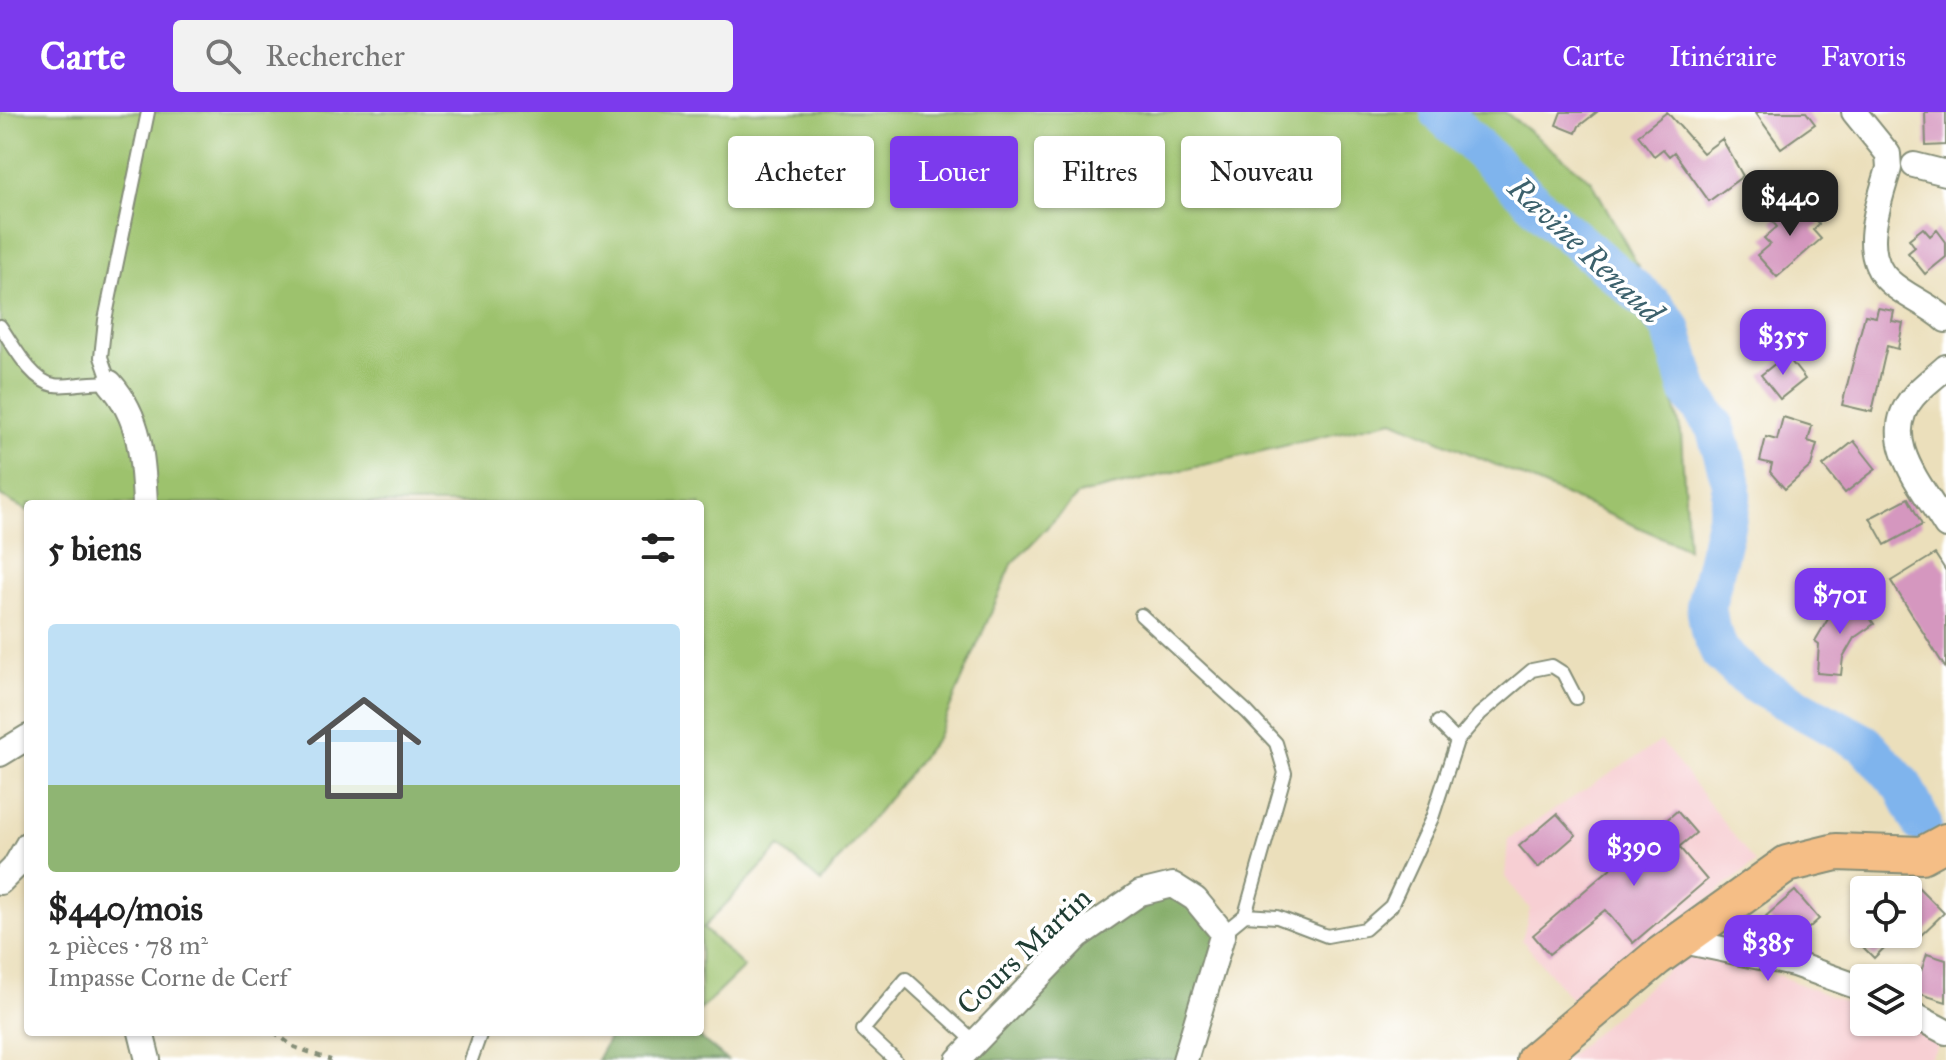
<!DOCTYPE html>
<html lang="fr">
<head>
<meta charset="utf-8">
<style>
  body { margin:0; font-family:"IM FELL Great Primer",serif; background:#f2f2f2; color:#222; height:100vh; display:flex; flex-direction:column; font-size:30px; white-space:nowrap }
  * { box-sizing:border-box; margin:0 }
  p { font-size:26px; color:#767676 }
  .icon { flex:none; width:44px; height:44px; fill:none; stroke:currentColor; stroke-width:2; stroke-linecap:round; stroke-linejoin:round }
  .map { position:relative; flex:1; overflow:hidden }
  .sheet { position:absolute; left:24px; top:388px; width:680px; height:536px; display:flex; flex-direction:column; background:#fff; border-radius:8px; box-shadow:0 2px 6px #0004 }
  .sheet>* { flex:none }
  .top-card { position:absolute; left:728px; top:24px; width:760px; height:72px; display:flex; gap:16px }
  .controls { position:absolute; left:1850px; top:764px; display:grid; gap:16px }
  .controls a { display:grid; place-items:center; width:72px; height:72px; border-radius:8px; background:#fff; box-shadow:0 2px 6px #0004; font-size:40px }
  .price { position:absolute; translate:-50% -68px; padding:0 18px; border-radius:16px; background:#7c3aed; color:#fff; font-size:26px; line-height:52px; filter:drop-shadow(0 2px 4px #0008) }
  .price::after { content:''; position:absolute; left:50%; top:48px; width:24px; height:18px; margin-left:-12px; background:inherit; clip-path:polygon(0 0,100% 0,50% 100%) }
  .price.active { background:#222; color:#fff }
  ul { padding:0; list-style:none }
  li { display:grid; align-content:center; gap:16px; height:424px; padding:0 24px }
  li+li { border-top:2px solid #e0e0e0 }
  li span { display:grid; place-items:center; height:248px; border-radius:8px; color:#555 }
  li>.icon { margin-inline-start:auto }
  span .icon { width:144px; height:144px; fill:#fffc; stroke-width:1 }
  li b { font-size:34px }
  h2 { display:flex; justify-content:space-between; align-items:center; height:96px; padding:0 24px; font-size:34px }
  .chip { padding:0 28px; border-radius:8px; background:#fff; box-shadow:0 2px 6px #0004; font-size:28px; line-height:72px }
  .chip.active { background:#7c3aed; color:#fff }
  header { display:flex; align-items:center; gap:48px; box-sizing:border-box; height:112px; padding:0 40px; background:#7c3aed; color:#fff }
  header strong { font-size:38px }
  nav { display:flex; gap:44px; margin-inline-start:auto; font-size:28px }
  .search { width:560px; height:72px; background:#f2f2f2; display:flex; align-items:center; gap:20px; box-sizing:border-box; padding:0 28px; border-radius:8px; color:#767676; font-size:30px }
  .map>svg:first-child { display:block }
</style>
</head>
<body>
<header>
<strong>Carte</strong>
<div class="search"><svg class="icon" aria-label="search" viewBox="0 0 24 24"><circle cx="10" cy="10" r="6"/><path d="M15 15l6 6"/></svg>Rechercher</div>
<nav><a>Carte</a><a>Itinéraire</a><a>Favoris</a></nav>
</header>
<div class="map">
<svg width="1946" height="948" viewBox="0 0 1946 948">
  <rect width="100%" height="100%" fill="#fff"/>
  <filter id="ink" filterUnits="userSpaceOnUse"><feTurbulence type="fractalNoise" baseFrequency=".0125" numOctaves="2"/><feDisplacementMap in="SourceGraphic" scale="16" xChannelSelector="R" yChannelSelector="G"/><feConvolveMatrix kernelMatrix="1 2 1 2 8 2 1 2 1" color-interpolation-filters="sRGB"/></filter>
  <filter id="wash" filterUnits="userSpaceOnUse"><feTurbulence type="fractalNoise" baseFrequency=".006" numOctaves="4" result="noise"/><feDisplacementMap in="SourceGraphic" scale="32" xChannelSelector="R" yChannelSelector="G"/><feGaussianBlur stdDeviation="1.8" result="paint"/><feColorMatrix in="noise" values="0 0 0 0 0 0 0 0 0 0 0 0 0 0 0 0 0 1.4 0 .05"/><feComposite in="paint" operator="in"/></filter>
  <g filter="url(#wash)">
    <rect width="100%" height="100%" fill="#ebdfbb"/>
    <!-- built -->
    <path fill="#f7cfd3" d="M1661,629L1755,751L1575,892L1522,828L1530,797L1505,765L1508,727Z
      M1684,843L1780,864L1864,898V910H1893L1940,930L1929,948H1564Z"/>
    <!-- green -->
    <path fill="#9dc26d" stroke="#5e8050" stroke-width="2" d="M0,0H1505L1591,68L1644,165L1681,321L1688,437L1393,308L1078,383L1012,452L937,626L821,770L780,735L703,816L744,855L700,898V392H28V399L0,384Z"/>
    <!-- forest -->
    <path fill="#7ea860" stroke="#4e724a" stroke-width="2" d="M1173,773L1223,821L1185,948H958L1078,824Z
      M628,920L697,923L727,948H597L609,926Z"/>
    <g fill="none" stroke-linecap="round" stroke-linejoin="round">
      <!-- river -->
      <path stroke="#7fb4ed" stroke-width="40" d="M1440,0L1558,113L1654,194L1671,216L1690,280L1715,315L1731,368V388L1706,494L1710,518L1720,540L1752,570L1865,632L1903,674L1922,712"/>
    </g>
    <g id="blocks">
      <!-- building -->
      <path fill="#d597bf" d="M1561,0H1597L1579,14L1576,21L1556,13Z
        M1667,0L1703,41L1722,27L1743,64L1709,89L1674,40L1669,44L1663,37L1654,44L1638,23Z
        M1755,0H1806L1815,12L1781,36Z
        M1925,0H1946V33L1926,34Z
        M1797,87L1819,112L1813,118L1821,127L1777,165L1757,143L1770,132L1764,126L1777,115L1772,109Z
        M1923,116L1930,124L1937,118L1946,130V145L1925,162L1908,141L1915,135L1909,127Z
        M1878,196L1894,199L1892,209L1903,211L1898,237L1887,234L1872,300L1842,293L1865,203L1876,205Z
        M1786,243L1805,267L1780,287L1761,263Z
        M1783,305L1812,314L1808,329L1817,332L1811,354L1785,377L1770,360L1772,352L1760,349L1766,325L1777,328Z
        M1854,329L1876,357L1845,381L1823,354Z
        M1908,386L1922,413L1885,433L1870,406Z
        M1935,442L1946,459V557L1891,469Z
        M1855,485L1874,512L1854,526L1843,545L1841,563L1817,561L1819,532L1815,529L1831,502Z
        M1677,699L1696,721L1679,735L1707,768L1633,831L1605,798L1549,842L1533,823Z
        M1557,702L1576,723L1538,756L1519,734Z
        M1918,775L1944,801L1917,827L1908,818V785Z
        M1795,779L1819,807L1791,832L1766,804Z
        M1850,822H1898L1874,846Z
        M1927,842L1946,848V890L1914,880Z"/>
    </g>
  </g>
  <g filter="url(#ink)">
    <use href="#blocks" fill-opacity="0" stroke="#858e78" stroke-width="2"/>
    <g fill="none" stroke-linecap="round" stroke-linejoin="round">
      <!-- service casing -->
      <g stroke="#858e78" stroke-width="16">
        <path id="service" d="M0,214C13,232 31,269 54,273C68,276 90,268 110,271L101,245L105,208L148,0
          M1141,503L1247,600L1276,631L1285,661L1245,803L1223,821
          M1438,610L1457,629
          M1245,803L1277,805L1327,824L1365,817L1391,794L1432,706L1457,629L1480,602L1532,558L1552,554L1563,561L1576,586
          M471,948L481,920
          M895,948L863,918L906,867L974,929"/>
      </g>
      <!-- minor casing -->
      <g stroke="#858e78" stroke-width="28">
        <path id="minor" d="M1854,0L1888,42L1889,56C1880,89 1858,141 1889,169C1906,185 1929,192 1946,208
          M1914,53L1946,61
          M1946,255C1935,265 1922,274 1913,285C1877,327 1923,375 1946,414
          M110,271C141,306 143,347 145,392
          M0,642L28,625
          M0,770L14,756L28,732
          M1683,829L1794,852L1864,877
          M1908,900L1946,920
          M141,920L148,948
          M958,948L1078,824L1140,781L1173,773L1195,787L1223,821L1185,948"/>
      </g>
      <!-- primary casing -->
      <g stroke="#858e78" stroke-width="40">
        <path id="primary" d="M1535,948L1656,846L1787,752L1836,740L1922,743L1946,730"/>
      </g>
      <!-- path -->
      <path stroke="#858e78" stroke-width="4" stroke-dasharray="6 6" stroke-linecap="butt" d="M274,920L294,935L331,948"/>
      <!-- service -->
      <use href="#service" stroke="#fff" stroke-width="12"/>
      <!-- minor -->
      <use href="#minor" stroke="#fff" stroke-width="24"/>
      <!-- primary -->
      <use href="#primary" stroke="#f5be86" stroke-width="36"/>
    </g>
  </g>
  <g text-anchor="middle" stroke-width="7" stroke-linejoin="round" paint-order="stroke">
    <!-- street labels -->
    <g font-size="30" fill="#1f3d34" stroke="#fff">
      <text transform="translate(1024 839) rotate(-43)" y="10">Cours Martin</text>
    </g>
    <!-- water labels -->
    <g font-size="32" font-style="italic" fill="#3c616c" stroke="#fff">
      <text transform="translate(1586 138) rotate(43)" y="11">Ravine Renaud</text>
    </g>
  </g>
</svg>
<div class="controls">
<a><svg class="icon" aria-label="locate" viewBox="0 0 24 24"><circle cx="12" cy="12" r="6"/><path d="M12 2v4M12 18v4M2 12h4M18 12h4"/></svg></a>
<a><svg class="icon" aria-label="layers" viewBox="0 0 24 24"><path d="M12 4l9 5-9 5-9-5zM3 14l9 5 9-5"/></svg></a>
</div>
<b class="price active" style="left:1790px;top:126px">$440</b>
<b class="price" style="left:1783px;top:265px">$355</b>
<b class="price" style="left:1840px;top:524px">$701</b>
<b class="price" style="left:1634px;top:776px">$390</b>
<b class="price" style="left:1768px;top:871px">$385</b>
<div class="top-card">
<a class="chip">Acheter</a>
<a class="chip active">Louer</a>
<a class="chip">Filtres</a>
<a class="chip">Nouveau</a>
</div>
<section class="sheet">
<h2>5 biens<svg class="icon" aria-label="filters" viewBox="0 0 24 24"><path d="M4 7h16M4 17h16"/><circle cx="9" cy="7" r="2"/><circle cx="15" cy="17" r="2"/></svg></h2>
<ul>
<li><span style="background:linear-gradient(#bfe0f5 65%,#8fb573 0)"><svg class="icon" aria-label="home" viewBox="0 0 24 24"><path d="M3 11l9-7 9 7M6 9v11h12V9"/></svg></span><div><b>$440/mois</b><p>2 pièces · 78 m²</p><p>Impasse Corne de Cerf</p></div></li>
</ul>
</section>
</div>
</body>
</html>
